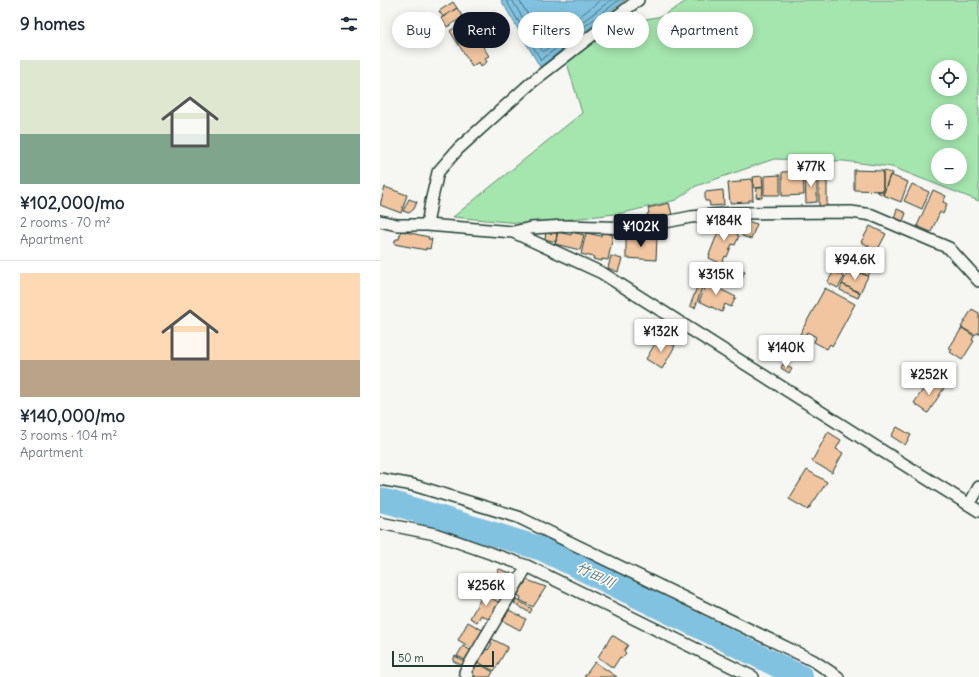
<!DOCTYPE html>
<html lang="en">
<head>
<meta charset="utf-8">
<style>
  body { margin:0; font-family:Delius,"Klee One",sans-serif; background:#f2f2f3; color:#1f2937; height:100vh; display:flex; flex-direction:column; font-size:15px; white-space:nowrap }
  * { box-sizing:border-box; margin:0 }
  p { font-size:13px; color:#747a83 }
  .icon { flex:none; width:22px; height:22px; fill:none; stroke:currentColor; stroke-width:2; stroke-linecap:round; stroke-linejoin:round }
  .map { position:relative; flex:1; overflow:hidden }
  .side { display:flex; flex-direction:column; background:#fff; width:380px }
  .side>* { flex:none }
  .hud { position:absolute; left:12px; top:12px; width:380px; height:36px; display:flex; gap:8px }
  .tools { position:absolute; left:551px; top:60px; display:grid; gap:8px }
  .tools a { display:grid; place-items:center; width:36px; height:36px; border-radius:50%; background:#fff; box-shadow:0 2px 10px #0003; font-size:20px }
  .scale { position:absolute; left:12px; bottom:10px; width:102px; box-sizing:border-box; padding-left:4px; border:2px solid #1f3d34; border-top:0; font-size:11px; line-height:14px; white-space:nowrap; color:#1f3d34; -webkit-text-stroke:3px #f6f6f2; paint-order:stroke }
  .price { position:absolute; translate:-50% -34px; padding:0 9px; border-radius:4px; background:#fff; color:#222; font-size:13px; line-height:26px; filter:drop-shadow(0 1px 2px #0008) }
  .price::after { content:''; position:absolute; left:50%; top:24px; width:12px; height:9px; margin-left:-6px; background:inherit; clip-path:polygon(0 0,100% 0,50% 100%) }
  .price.selected { background:#111827; color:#fff }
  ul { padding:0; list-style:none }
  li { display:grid; align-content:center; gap:8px; height:212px; padding:0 20px }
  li+li { border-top:1px solid #e0e1e3 }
  li span { display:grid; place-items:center; height:124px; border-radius:0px; color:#555 }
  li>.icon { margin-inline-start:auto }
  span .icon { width:72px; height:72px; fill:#fffc; stroke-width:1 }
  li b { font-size:17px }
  h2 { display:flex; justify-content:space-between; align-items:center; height:48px; padding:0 20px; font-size:17px }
  .tag { padding:0 14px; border-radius:18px; background:#fff; box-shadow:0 2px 10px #0003; font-size:14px; line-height:36px }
  .tag.selected { background:#111827; color:#fff }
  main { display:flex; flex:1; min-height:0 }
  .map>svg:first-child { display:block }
</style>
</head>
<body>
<main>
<section class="side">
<h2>9 homes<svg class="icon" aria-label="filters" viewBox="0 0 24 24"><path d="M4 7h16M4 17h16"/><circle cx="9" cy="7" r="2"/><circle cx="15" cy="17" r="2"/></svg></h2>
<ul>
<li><span style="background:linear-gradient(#dfe7d0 60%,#7fa58c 0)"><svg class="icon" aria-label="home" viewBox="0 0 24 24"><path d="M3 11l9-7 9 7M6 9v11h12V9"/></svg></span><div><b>¥102,000/mo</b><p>2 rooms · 70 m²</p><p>Apartment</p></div></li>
<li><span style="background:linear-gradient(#ffd9b3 70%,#b9a48a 0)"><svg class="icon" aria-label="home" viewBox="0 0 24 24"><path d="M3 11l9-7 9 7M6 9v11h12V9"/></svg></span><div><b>¥140,000/mo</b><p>3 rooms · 104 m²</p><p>Apartment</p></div></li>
</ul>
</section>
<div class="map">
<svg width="599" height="677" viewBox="0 0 599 677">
  <rect width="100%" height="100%" fill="#f6f6f2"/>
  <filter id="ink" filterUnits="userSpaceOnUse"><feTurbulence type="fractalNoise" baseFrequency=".025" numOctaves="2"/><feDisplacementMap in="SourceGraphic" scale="8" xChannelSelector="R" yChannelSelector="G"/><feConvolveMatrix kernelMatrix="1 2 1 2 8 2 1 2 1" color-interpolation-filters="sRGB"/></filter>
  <g filter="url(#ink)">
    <!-- green -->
    <path fill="#a5e5ae" stroke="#629171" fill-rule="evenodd" d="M308,0H599V201L512,167L464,161L394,159L316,186L296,200L243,213L150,224L73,217L202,113L187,63L232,25L283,16ZM558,67H580V89H558ZM558,111H580V133H558ZM558,155H580V177H558Z"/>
    <!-- water -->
    <path fill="#81c2e1" stroke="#5a8d9c" d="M121,0H245L160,67Z"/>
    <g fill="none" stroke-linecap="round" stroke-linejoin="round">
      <!-- shore -->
      <path stroke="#467279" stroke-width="1" d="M126,0L161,60L239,0
        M132,0L163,52L231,0
        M139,0L165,43L221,0"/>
      <!-- river -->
      <path stroke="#81c2e1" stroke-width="24" d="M0,500L13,503L162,549L421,677"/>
    </g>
    <!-- building -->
    <path fill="#f0c5a0" stroke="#1f3d34" d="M73,2L77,8L63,17L59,11Z
      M77,8L83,17L67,27L61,18Z
      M86,20L109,56L105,58L107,62L101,66L99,62L92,66L70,31Z
      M474,170L503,171V191L474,190Z
      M423,171L424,195L402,196V172Z
      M503,171L513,173L512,176L510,175L503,195L496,191H503Z
      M437,174V202L426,203L425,175Z
      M400,175V195H384V176Z
      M510,175L528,182L521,202L503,195Z
      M382,176L383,187L374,188L373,177Z
      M439,176H447V207H439Z
      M372,179L373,200H369V202L350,203L348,183L360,182V180Z
      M532,184L549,192L542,209L524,201Z
      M5,187L27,195L21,213L0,205Z
      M377,188H383L382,198L376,197Z
      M343,190L344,205L330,206L329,201H325V192Z
      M553,190L566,196L563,202L567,204L563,214L560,212L551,232L537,226Z
      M29,199L37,202L34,209L29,213L23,211Z
      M289,203L292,215L269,221L267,214L269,213L268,208Z
      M517,209L526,213L523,221L514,218Z
      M367,221L377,224L371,239L362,236Z
      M342,222L359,229L357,235L359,236L355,245L352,244L347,257L345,256L342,264L329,258L330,255H329Z
      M490,226L506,234L496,253L487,249L489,246L481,242Z
      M21,231L49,237L48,239H52L50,249L46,248V250L14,244L16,239H19Z
      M166,232L177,233L176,242L165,239Z
      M178,232L191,235L192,232L204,235L200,250L175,244Z
      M222,232L233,235L228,260L222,259V261L213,259L214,257L201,254L206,233L221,236Z
      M246,237L277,238L276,260L246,258Z
      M482,252L497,259L488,276L473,270Z
      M231,256L242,259L238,272L228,268Z
      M352,266L365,271L359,285L346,280Z
      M454,271L464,277L458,288L448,283V281Z
      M468,272L476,276L478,272L488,276L480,293L462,284Z
      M331,276L341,281L338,288L356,297L351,307L345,304L342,312L319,301Z
      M462,284L480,293L478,298L460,290Z
      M317,287L322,288L315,308L310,306Z
      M445,288L475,304L452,346L450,344L447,349L434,342L436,337L427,332L425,337L420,334Z
      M592,309L599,313V334L597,333L595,335L581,327Z
      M582,328L594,336L592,340L594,341L582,360L570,352L572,350L569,348Z
      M279,337L295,346L282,369L266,359Z
      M403,364L412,369L409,373L401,368Z
      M558,368L564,372L559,379L553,375Z
      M550,379L564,388L548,413L534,403Z
      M517,427L531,435L525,445L511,436Z
      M448,432L461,440L456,449L463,453L452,473L432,461Z
      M427,470L447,482L428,510L409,499Z
      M119,569L134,574L123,593L109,585Z
      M147,580L166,587L153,607L140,600L141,597L137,595Z
      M106,589L115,595L113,599L120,603L110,620L101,615L97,622L90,618Z
      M136,599L152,609L150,613L134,603Z
      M129,610L146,619L140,630L123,621Z
      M88,622L104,631L95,647L94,646L92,648L78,640Z
      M232,635L248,645L244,651L246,653L242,658L240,657L233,668L218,657Z
      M112,639L128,647L114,671L98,662L106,649L108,650L112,643L110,642Z
      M83,646L92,651L87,661L77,656Z
      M75,656L85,662L83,666L73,661Z
      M215,662L237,677H204Z
      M98,663L113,672L110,677H96L91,674Z"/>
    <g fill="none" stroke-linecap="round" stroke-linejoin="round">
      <!-- street casing -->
      <g stroke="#1f3d34" stroke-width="14">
        <path id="street" d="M0,221L17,225H47L133,232L222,273L504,452L599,511
          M47,225L51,202L58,172L78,149L152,82L258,0
          M133,232L151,228L185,226L255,228L311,217L353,213L471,212L492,215L569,248L599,281
          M0,479L33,485L138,517L434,661L458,677
          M589,505L599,487
          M0,523L55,534L147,566L373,677
          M88,677L85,672L147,566"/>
      </g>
      <!-- street -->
      <use href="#street" stroke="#f6f6f2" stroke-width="11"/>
    </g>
  </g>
  <g text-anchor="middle" stroke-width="3.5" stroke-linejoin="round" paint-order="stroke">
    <!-- water labels -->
    <g font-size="14" font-style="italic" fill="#385e5f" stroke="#f6f6f2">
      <text transform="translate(216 575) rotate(26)" y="5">竹田川</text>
    </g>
  </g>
</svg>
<div class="tools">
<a><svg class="icon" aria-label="locate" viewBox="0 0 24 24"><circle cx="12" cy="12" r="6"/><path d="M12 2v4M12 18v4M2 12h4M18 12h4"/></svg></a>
<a>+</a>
<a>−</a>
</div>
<div class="scale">50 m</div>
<b class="price" style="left:431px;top:188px">¥77K</b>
<b class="price" style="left:344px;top:242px">¥184K</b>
<b class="price selected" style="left:261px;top:248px">¥102K</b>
<b class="price" style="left:475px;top:281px">¥94.6K</b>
<b class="price" style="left:336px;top:296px">¥315K</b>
<b class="price" style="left:281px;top:353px">¥132K</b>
<b class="price" style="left:406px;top:369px">¥140K</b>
<b class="price" style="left:549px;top:396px">¥252K</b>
<b class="price" style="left:106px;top:607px">¥256K</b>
<div class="hud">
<a class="tag">Buy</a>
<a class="tag selected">Rent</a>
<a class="tag">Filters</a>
<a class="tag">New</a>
<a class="tag">Apartment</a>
</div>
</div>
</main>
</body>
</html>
